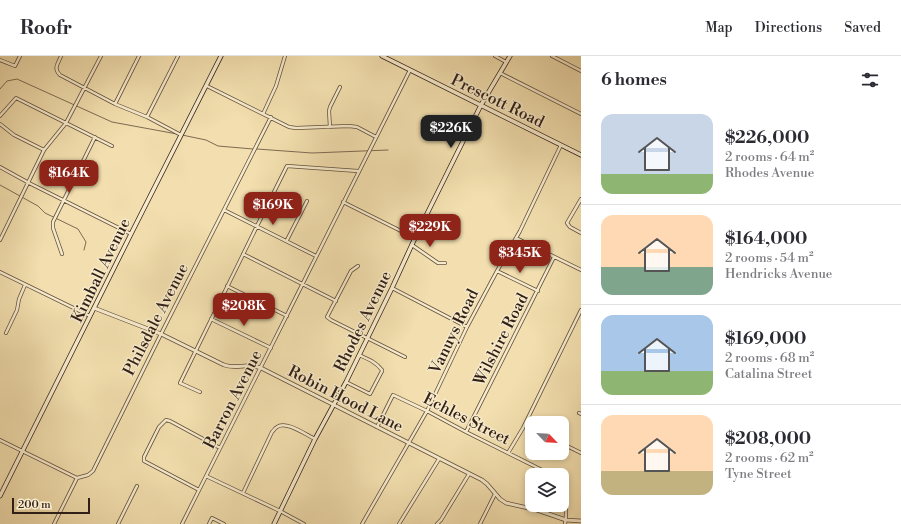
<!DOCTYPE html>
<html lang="en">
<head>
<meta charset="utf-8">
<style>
  body { margin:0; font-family:"Libre Bodoni",serif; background:#f7f7f7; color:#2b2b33; height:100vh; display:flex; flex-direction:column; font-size:15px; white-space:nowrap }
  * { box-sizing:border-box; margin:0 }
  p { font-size:13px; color:#7c7c81 }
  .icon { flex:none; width:22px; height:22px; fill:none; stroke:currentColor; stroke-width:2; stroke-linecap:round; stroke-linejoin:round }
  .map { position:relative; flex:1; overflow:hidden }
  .side { display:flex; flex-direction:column; background:#fff; width:320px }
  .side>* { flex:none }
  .needle { width:26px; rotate:115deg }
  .tools { position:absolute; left:525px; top:360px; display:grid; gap:8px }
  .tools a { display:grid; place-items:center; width:44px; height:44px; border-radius:8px; background:#fff; box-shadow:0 2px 6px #0003; font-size:20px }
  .scale { position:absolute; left:12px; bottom:10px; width:78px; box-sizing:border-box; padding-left:4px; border:2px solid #312018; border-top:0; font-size:11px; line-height:14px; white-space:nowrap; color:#312018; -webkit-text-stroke:3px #f7eaca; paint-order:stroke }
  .price { position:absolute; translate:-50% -34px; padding:0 9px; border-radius:8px; background:#8f2418; color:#fff; font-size:13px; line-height:26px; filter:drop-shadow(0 1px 2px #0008) }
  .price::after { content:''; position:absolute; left:50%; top:24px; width:12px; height:9px; margin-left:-6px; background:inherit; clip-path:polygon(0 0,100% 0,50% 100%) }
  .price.on { background:#222; color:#fff }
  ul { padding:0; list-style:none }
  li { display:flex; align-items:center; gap:12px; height:100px; padding:0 20px }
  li+li { border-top:1px solid #e1e1e2 }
  li span { display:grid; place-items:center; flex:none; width:112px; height:80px; border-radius:12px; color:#555 }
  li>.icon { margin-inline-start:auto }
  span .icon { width:48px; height:48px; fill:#fffc; stroke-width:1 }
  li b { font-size:17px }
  h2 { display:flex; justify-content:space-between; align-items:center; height:48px; padding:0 20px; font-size:17px }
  header { display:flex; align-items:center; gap:24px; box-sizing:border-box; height:56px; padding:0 20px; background:#fff; border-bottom:1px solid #e1e1e2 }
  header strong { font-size:19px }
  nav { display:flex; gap:22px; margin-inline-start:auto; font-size:14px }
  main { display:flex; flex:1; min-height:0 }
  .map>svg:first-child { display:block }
</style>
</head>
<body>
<header>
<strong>Roofr</strong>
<nav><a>Map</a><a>Directions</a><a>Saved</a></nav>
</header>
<main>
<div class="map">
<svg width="581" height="468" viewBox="0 0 581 468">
  <rect width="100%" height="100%" fill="#f2deae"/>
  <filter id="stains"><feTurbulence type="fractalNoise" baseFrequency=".005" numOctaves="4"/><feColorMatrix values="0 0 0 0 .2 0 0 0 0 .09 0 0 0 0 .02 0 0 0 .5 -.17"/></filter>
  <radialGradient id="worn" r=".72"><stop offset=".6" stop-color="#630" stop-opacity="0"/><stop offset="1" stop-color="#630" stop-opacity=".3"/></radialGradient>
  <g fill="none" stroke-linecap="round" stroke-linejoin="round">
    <!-- stream -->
    <path stroke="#7d6b53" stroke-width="1" d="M0,33L7,25L17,23L112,66L177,78
      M182,79L206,84L218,90L253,93
      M257,93L312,97L388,94
      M0,129L38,150L45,157L78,173L86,186L84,194"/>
    <!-- minor casing -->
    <g stroke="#61503e" stroke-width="4">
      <path id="minor" d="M61,0C58,8 53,12 60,19L115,48L147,61L181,79
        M495,0L506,6
        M552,0L581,15
        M0,4L15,10L20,0
        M500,17L581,58
        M207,30L289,71L296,72L349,70L357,71L376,81
        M115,48L139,0
        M263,58L276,30L285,0
        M0,60L16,42L112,90
        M147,61L178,0
        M0,68L14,79L44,94
        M330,71L329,55L330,51L340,31
        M0,111L29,127L131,178
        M581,143L567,167L570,171L581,177
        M343,146L415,182
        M224,154L316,200
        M516,182L581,214
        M0,184L44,94L66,67L101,0
        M287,184L307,145
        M412,189L438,207H445
        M62,198L53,172V166L95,81
        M243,198L336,245
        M358,210L351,215L327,261L331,264L405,301
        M497,215L538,235
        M0,216L90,260
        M227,230L287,260
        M392,232L467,271
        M211,263L271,292
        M6,277L17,254L19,243L25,229
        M346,326L370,338L382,315V314C376,306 368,303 359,299
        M200,336L180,327L257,170L287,110L358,115
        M579,357L581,358
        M377,371L393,339L427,355L466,376L552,419
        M466,376L554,201
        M0,384L77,422
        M565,389L581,397
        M508,397L523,372L581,254
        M206,420L280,455L304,468
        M562,429C566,439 567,458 565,468
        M199,434L144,405V401L159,371L166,364L170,365L220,392
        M243,437L272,376C274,374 275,372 277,371C286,364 306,379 315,383
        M54,468L77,422L88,419L93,415L161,278L271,61
        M118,468L137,430
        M182,468C258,317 334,165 410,14
        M209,468L212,462L224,468
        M362,468L427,355L467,271L497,215L520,175L561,89
        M399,468L439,403
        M437,468L441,464L469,418
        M480,468L495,438"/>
    </g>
    <!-- tertiary casing -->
    <g stroke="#61503e" stroke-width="4.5">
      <path id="tertiary" d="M94,252L161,278L224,309C238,314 246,306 261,312L482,424L487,428L500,443L506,447L537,454L566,464L581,465"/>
    </g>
    <!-- secondary casing -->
    <g stroke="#312018" stroke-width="5">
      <path id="secondary" d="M382,0L581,99
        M0,440L131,178L221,0
        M274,468L315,383L346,326L392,232L415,182L481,49L510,0"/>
    </g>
    <!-- minor -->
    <use href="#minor" stroke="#f7eaca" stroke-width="2.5"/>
    <!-- tertiary -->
    <use href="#tertiary" stroke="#f7eaca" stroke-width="3"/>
    <!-- secondary -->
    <use href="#secondary" stroke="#f7eaca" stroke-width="3.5"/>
  </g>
  <g text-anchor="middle" stroke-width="3" stroke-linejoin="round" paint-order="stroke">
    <!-- street labels -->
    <g font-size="16" fill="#312018" stroke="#f7eaca">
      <text transform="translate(498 44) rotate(26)" y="6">Prescott Road</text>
      <text transform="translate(100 214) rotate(-64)" y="6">Kimball Avenue</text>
      <text transform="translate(155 263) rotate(-63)" y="6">Philsdale Avenue</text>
      <text transform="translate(362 265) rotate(-64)" y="6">Rhodes Avenue</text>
      <text transform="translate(453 275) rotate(-64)" y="6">Vanuys Road</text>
      <text transform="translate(500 283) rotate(-63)" y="6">Wilshire Road</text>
      <text transform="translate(346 342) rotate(27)" y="6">Robin Hood Lane</text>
      <text transform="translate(232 343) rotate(-63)" y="6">Barron Avenue</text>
      <text transform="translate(467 362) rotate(27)" y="6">Echles Street</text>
    </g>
  </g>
  <rect width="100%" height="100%" filter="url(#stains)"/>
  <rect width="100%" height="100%" fill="url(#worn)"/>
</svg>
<div class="tools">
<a><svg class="needle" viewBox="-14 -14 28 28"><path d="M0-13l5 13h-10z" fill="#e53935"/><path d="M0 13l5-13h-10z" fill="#7c7c81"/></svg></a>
<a><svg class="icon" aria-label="layers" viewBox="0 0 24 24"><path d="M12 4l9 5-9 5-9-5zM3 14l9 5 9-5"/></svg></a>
</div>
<div class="scale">200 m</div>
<b class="price on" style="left:451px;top:93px">$226K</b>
<b class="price" style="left:69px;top:138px">$164K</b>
<b class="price" style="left:273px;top:170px">$169K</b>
<b class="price" style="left:430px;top:192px">$229K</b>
<b class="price" style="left:520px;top:218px">$345K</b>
<b class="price" style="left:244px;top:271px">$208K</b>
</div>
<section class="side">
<h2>6 homes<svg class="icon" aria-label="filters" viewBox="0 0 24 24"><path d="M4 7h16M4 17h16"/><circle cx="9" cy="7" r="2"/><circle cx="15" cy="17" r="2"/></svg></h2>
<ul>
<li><span style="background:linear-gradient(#c9d6e8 75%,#8fb573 0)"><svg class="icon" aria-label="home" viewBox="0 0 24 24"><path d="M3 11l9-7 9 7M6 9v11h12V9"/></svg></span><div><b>$226,000</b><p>2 rooms · 64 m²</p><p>Rhodes Avenue</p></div></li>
<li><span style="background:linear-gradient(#ffd9b3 65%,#7fa58c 0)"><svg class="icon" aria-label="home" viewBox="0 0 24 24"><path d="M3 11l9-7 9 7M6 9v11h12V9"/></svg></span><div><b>$164,000</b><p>2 rooms · 54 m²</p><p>Hendricks Avenue</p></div></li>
<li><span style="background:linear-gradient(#a9c7e8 70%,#8fb573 0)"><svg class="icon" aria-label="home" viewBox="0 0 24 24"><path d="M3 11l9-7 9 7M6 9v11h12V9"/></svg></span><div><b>$169,000</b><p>2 rooms · 68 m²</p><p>Catalina Street</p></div></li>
<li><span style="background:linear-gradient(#ffd9b3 70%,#c2b280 0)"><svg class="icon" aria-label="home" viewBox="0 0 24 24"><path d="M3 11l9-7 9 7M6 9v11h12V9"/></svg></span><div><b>$208,000</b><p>2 rooms · 62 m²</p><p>Tyne Street</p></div></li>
</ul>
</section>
</main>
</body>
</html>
